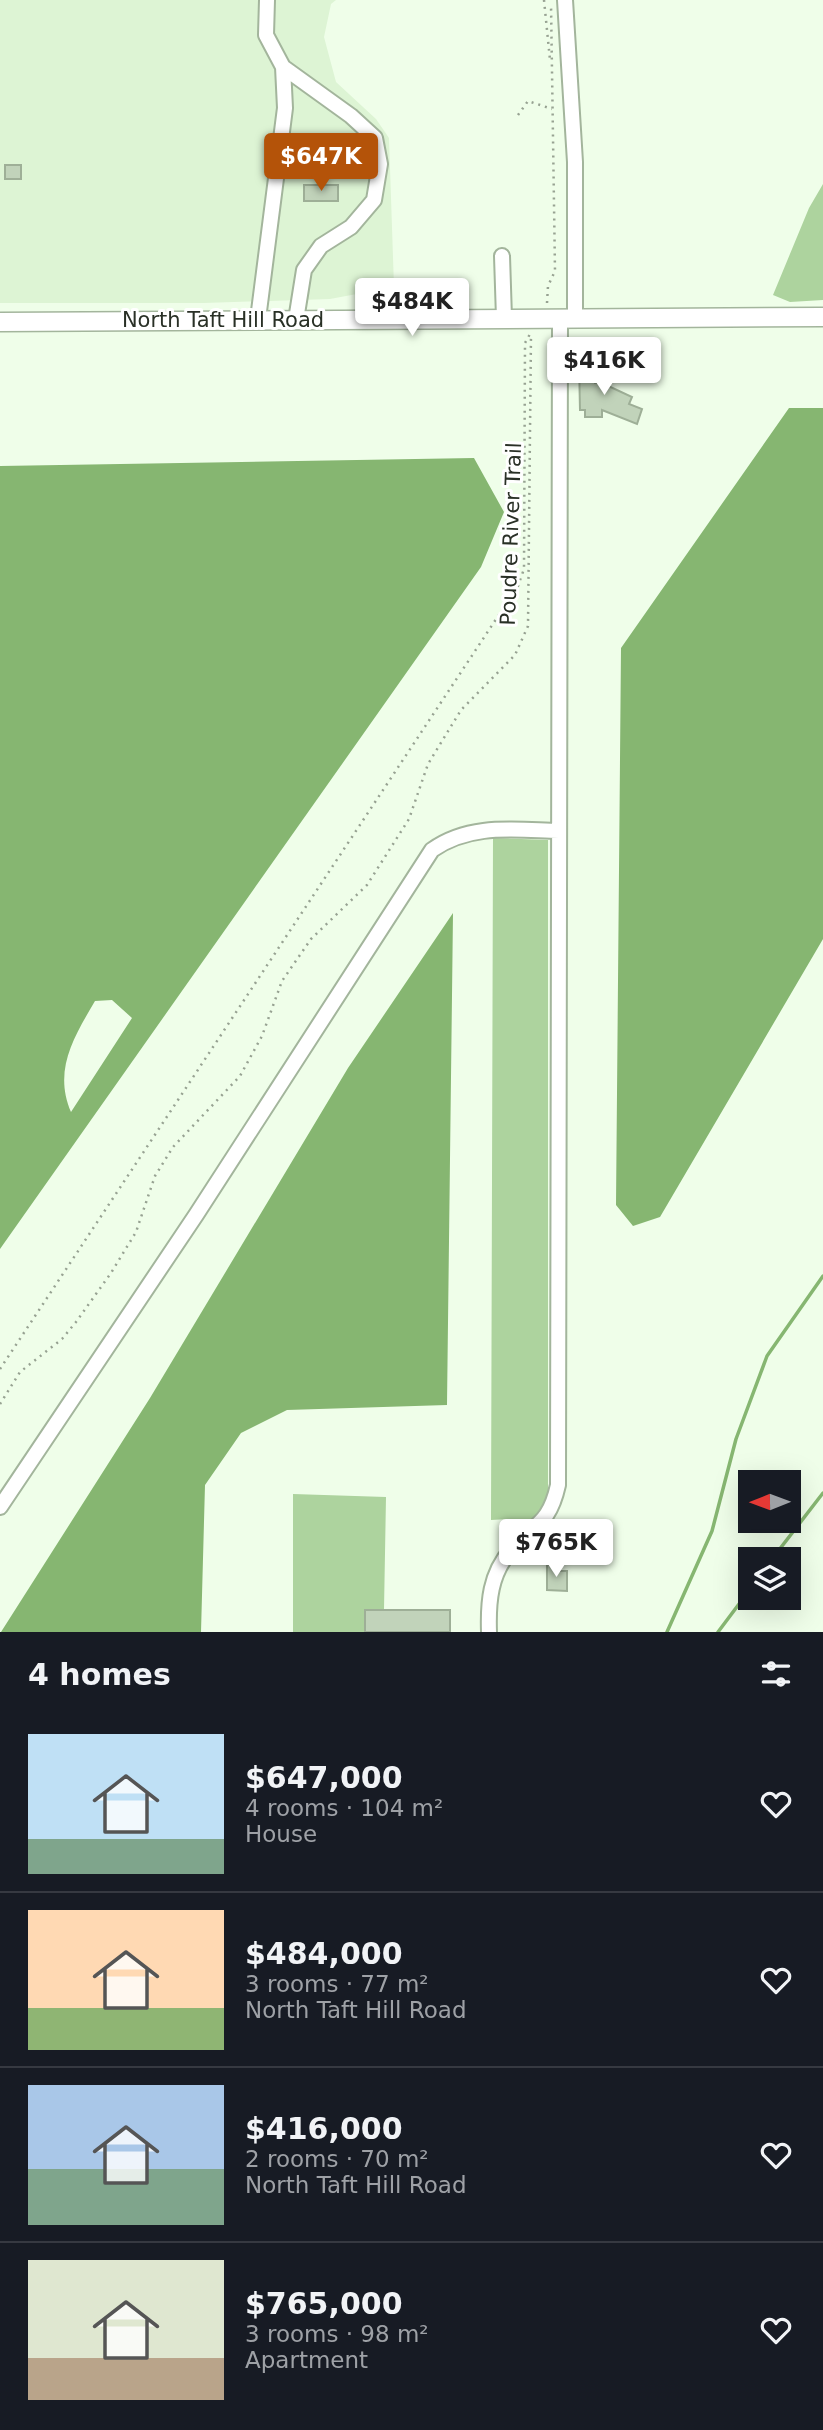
<!DOCTYPE html>
<html lang="en">
<head>
<meta charset="utf-8">
<style>
  body { margin:0; font-family:"DejaVu Sans",sans-serif; background:#20242c; color:#f1f3f6; height:100vh; display:flex; flex-direction:column; font-size:26px; white-space:nowrap }
  * { box-sizing:border-box; margin:0 }
  p { font-size:23px; color:#9ea1a6 }
  .icon { flex:none; width:38px; height:38px; fill:none; stroke:currentColor; stroke-width:2; stroke-linecap:round; stroke-linejoin:round }
  .map { position:relative; height:1632px; overflow:hidden }
  .details { display:flex; flex-direction:column; background:#171b24; flex:1 }
  .details>* { flex:none }
  .needle { width:46px; rotate:269deg }
  .fabs { position:absolute; left:738px; top:1470px; display:grid; gap:14px }
  .fabs a { display:grid; place-items:center; width:63px; height:63px; border-radius:0px; background:#171b24; box-shadow:0 7px 28px #0002; font-size:35px }
  .price { position:absolute; translate:-50% -60px; padding:0 16px; border-radius:7px; background:#fff; color:#222; font-size:23px; line-height:46px; filter:drop-shadow(0 2px 4px #0008) }
  .price::after { content:''; position:absolute; left:50%; top:42px; width:21px; height:16px; margin-left:-10px; background:inherit; clip-path:polygon(0 0,100% 0,50% 100%) }
  .price.current { background:#b45309; color:#fff }
  ul { padding:0; list-style:none }
  li { display:flex; align-items:center; gap:21px; height:175px; padding:0 28px }
  li+li { border-top:2px solid #363941 }
  li span { display:grid; place-items:center; flex:none; width:196px; height:140px; border-radius:0px; color:#555 }
  li>.icon { margin-inline-start:auto }
  span .icon { width:84px; height:84px; fill:#fffc; stroke-width:1 }
  li b { font-size:30px }
  h2 { display:flex; justify-content:space-between; align-items:center; height:84px; padding:0 28px; font-size:30px }
  .map>svg:first-child { display:block }
</style>
</head>
<body>
<div class="map">
<svg width="823" height="1632" viewBox="0 0 823 1632">
  <rect width="100%" height="100%" fill="#effee9"/>
  <!-- built -->
  <path fill="#ddf4d4" d="M0,0H336L331,4L324,37L336,82L376,119L389,138L394,287L330,299L204,303H0Z"/>
  <!-- green -->
  <path fill="#add39e" d="M823,184V300L790,302L773,295L809,208Z
    M493,838L548,840V1492L544,1507L529,1527L514,1528L508,1519L491,1520Z
    M293,1494L386,1497L384,1610H365V1632H293Z"/>
  <!-- water -->
  <path fill="#86b671" fill-rule="evenodd" d="M789,408H823V939L660,1217L633,1226L616,1205L621,648Z
    M474,458L504,512L481,567L0,1249V466ZM112,1000L132,1018L71,1112C53,1070 74,1037 95,1001Z
    M453,913L447,1405L287,1410L241,1433L205,1485L201,1632H1L150,1398L348,1068Z"/>
  <g fill="none" stroke-linecap="round" stroke-linejoin="round">
    <!-- stream -->
    <path stroke="#86b671" stroke-width="3.5" d="M772,1559L823,1493
      M667,1632L712,1531L736,1439L767,1356L823,1276
      M718,1632L751,1588"/>
  </g>
  <!-- building -->
  <path fill="#c1d3ba" stroke="#9eaf97" stroke-width="2" d="M5,165H21V179H5Z
    M304,185H338V201H304Z
    M579,362H594L595,383H602L632,397L629,404L642,409L637,424L602,410V417H585V410H580Z
    M547,1565H559L558,1571H567V1591L547,1590Z
    M365,1610H450V1632H365Z"/>
  <g fill="none" stroke-linecap="round" stroke-linejoin="round">
    <!-- minor casing -->
    <g stroke="#a3b59c" stroke-width="18">
      <path id="minor" d="M565,0L575,162V318
        M283,67L351,116L375,138L380,164L374,200L351,227L321,246L304,270L296,320
        M502,256L504,318
        M258,319L285,108L283,67L266,35L267,0
        M0,1507L196,1215L432,850C470,823 515,830 559,831
        M489,1632C488,1602 490,1574 511,1550C535,1523 549,1525 558,1485L560,318"/>
    </g>
    <!-- major casing -->
    <g stroke="#a3b59c" stroke-width="21">
      <path id="major" d="M0,322L823,317"/>
    </g>
    <!-- path -->
    <path stroke="#97a292" stroke-width="2.5" stroke-dasharray="2 5" stroke-linecap="butt" d="M544,0L550,60
      M518,115L528,101L552,109
      M547,303L548,286L555,271L551,4
      M0,1369L518,586L524,569L525,343L530,334
      M0,1404L20,1372L62,1339L76,1322L111,1273L136,1232L155,1176L173,1147L240,1076L262,1036L282,981L311,939L367,885L409,819L428,764L461,710L515,655L528,626L531,334"/>
    <!-- minor -->
    <use href="#minor" stroke="#fff" stroke-width="14"/>
    <!-- major -->
    <use href="#major" stroke="#fff" stroke-width="18"/>
  </g>
  <g text-anchor="middle" stroke-width="6" stroke-linejoin="round" paint-order="stroke">
    <!-- street labels -->
    <g font-size="21" fill="#293026" stroke="#fff">
      <text x="223" y="327">North Taft Hill Road</text>
      <text transform="translate(511 534) rotate(-88)" y="7">Poudre River Trail</text>
    </g>
  </g>
</svg>
<div class="fabs">
<a><svg class="needle" viewBox="-14 -14 28 28"><path d="M0-13l5 13h-10z" fill="#e53935"/><path d="M0 13l5-13h-10z" fill="#9ea1a6"/></svg></a>
<a><svg class="icon" aria-label="layers" viewBox="0 0 24 24"><path d="M12 4l9 5-9 5-9-5zM3 14l9 5 9-5"/></svg></a>
</div>
<b class="price current" style="left:321px;top:193px">$647K</b>
<b class="price" style="left:412px;top:338px">$484K</b>
<b class="price" style="left:604px;top:397px">$416K</b>
<b class="price" style="left:556px;top:1579px">$765K</b>
</div>
<section class="details">
<h2>4 homes<svg class="icon" aria-label="filters" viewBox="0 0 24 24"><path d="M4 7h16M4 17h16"/><circle cx="9" cy="7" r="2"/><circle cx="15" cy="17" r="2"/></svg></h2>
<ul>
<li><span style="background:linear-gradient(#bfe0f5 75%,#7fa58c 0)"><svg class="icon" aria-label="home" viewBox="0 0 24 24"><path d="M3 11l9-7 9 7M6 9v11h12V9"/></svg></span><div><b>$647,000</b><p>4 rooms · 104 m²</p><p>House</p></div><svg class="icon" aria-label="heart" viewBox="0 0 24 24"><path d="M12 20l-8-8c-3-5 5-10 8-4 3-6 11-1 8 4z"/></svg></li>
<li><span style="background:linear-gradient(#ffd9b3 70%,#8fb573 0)"><svg class="icon" aria-label="home" viewBox="0 0 24 24"><path d="M3 11l9-7 9 7M6 9v11h12V9"/></svg></span><div><b>$484,000</b><p>3 rooms · 77 m²</p><p>North Taft Hill Road</p></div><svg class="icon" aria-label="heart" viewBox="0 0 24 24"><path d="M12 20l-8-8c-3-5 5-10 8-4 3-6 11-1 8 4z"/></svg></li>
<li><span style="background:linear-gradient(#a9c7e8 60%,#7fa58c 0)"><svg class="icon" aria-label="home" viewBox="0 0 24 24"><path d="M3 11l9-7 9 7M6 9v11h12V9"/></svg></span><div><b>$416,000</b><p>2 rooms · 70 m²</p><p>North Taft Hill Road</p></div><svg class="icon" aria-label="heart" viewBox="0 0 24 24"><path d="M12 20l-8-8c-3-5 5-10 8-4 3-6 11-1 8 4z"/></svg></li>
<li><span style="background:linear-gradient(#dfe7d0 70%,#b9a48a 0)"><svg class="icon" aria-label="home" viewBox="0 0 24 24"><path d="M3 11l9-7 9 7M6 9v11h12V9"/></svg></span><div><b>$765,000</b><p>3 rooms · 98 m²</p><p>Apartment</p></div><svg class="icon" aria-label="heart" viewBox="0 0 24 24"><path d="M12 20l-8-8c-3-5 5-10 8-4 3-6 11-1 8 4z"/></svg></li>
</ul>
</section>
</body>
</html>
